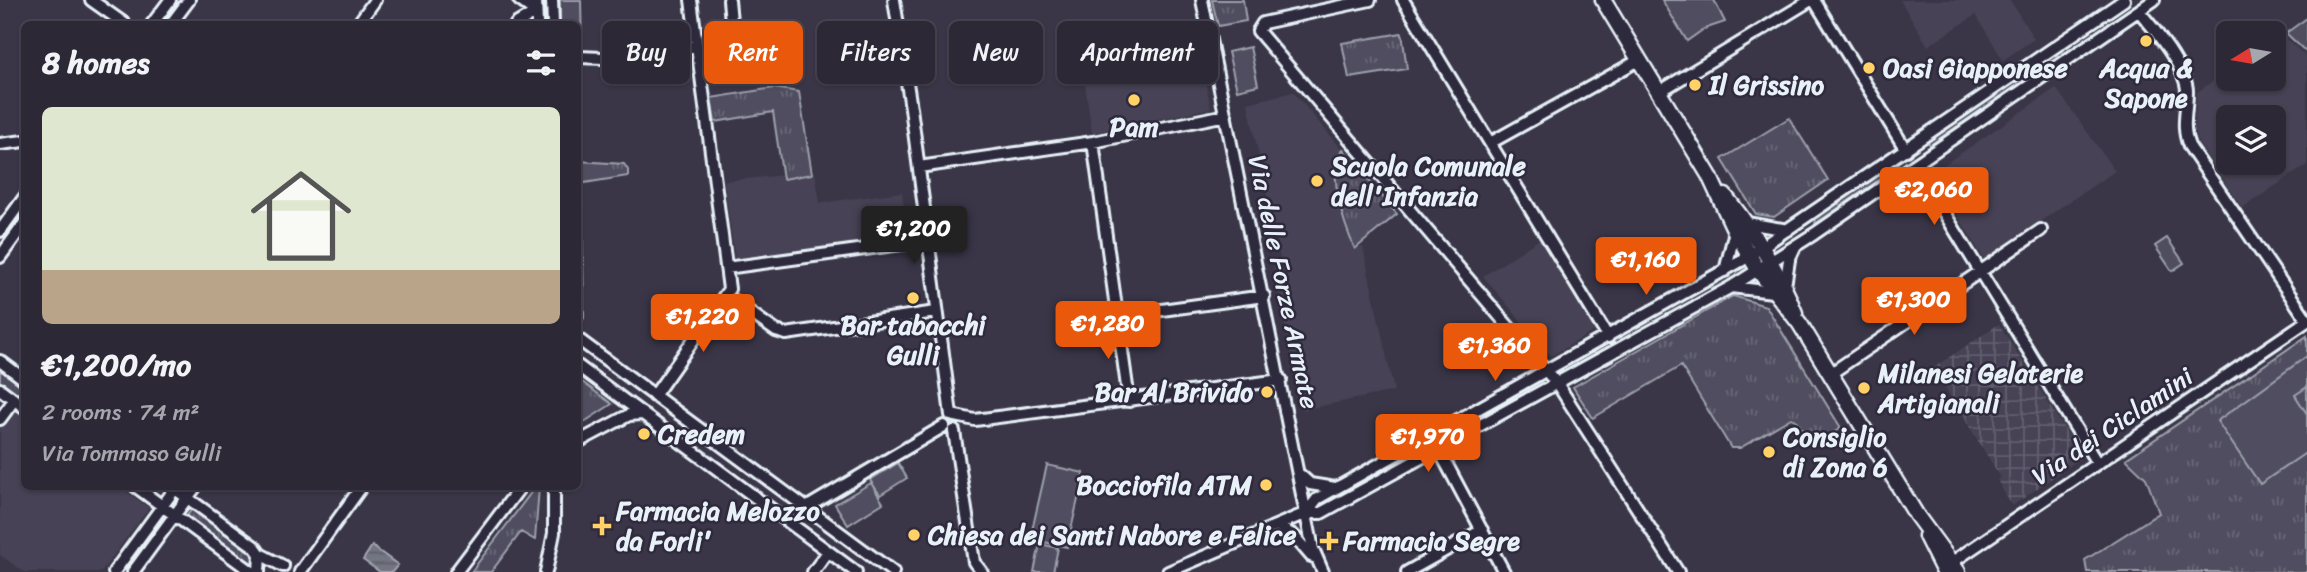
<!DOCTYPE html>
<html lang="en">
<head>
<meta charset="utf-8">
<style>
  body { margin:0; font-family:Sriracha,sans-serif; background:#34303e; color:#f1f3f6; height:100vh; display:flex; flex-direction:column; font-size:26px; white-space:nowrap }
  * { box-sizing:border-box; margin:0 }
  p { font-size:23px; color:#a6a6ad }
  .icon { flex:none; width:38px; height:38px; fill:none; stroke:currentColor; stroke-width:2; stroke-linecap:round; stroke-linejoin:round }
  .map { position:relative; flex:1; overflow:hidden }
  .sheet { position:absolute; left:21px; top:21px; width:560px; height:469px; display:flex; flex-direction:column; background:#2c2836; border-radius:10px; box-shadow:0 2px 5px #0004,0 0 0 2px #484451 }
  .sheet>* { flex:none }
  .top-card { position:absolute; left:602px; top:21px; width:665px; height:63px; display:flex; gap:14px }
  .needle { width:46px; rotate:259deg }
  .tools { position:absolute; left:2216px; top:21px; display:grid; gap:14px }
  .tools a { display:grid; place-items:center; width:70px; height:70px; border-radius:10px; background:#2c2836; box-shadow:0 2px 5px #0004,0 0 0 2px #484451; font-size:35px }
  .price { position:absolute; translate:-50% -60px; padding:0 16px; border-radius:7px; background:#ea580c; color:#fff; font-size:23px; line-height:46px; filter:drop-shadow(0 2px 4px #0008) }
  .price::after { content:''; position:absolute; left:50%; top:42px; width:21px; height:16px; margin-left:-10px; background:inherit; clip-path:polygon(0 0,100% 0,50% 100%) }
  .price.on { background:#222; color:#fff }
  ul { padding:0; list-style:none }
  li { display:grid; align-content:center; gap:14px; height:371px; padding:0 21px }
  li span { display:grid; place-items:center; height:217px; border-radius:10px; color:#555 }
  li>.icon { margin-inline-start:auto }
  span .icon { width:126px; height:126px; fill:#fffc; stroke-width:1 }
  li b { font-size:30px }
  h2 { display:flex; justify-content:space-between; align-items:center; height:84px; padding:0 21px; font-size:30px }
  .tag { padding:0 24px; border-radius:10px; background:#2c2836; box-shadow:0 2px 5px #0004,0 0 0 2px #484451; font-size:24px; line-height:63px }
  .tag.on { background:#ea580c; color:#fff }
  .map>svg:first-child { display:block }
</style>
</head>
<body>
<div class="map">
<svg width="2307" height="572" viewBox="0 0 2307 572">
  <defs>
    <pattern id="industrial-grid" width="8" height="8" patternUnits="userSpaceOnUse" patternTransform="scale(1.75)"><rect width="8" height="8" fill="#464354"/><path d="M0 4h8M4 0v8" fill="none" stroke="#615f6d"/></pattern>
    <pattern id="grass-tufts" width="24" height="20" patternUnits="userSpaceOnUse" patternTransform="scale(1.75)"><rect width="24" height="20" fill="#504e5f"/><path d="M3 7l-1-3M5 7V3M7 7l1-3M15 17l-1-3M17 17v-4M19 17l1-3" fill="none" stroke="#696877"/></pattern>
    <pattern id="water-rules" width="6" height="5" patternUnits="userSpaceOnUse" patternTransform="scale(1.75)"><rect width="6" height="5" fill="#737482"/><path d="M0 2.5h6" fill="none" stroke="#5f6069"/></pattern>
  </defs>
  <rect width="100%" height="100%" fill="#3a3648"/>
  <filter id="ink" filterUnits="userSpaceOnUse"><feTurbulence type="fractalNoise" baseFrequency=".0143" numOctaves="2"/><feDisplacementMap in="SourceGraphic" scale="14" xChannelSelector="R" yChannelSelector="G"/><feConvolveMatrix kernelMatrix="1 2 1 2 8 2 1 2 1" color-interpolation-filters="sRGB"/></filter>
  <g filter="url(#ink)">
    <!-- built -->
    <path fill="#464354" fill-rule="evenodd" d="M1900,0H2010L2034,39L2003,60L1976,15L1928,46Z
      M2285,38L2307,57V165L2242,208L2197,141L2194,126L2197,92L2228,71V79H2273V42L2276,44ZM2228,117H2273V163H2228Z
      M1201,63L1211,108L1092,133L1085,84L1089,83L1088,80Z
      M2056,88L2115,171L1984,259L1932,173Z
      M1293,92L1397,214L1357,248L1363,247L1394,391L1302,410L1273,266L1281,264L1248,103Z
      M815,172L820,203L902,192L908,240L735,259L724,181Z
      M1540,239L1596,330L1551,356L1483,276Z
      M15,406L24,414V486L120,487L149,508L101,572H24L0,555V427Z"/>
    <!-- industrial -->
    <path fill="url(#industrial-grid)" d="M1999,324L2082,457L2012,506L1997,480L2001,478L1933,368Z"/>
    <!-- grass -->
    <path fill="url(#grass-tufts)" stroke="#9ca0ac" stroke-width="2" d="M560,0H581L582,52H578V24H560Z
      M1212,0H1243L1246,21L1218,26Z
      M1402,33L1407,69L1349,78L1342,43Z
      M2063,49L2065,52L1930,145L1928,142Z
      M578,67H581L582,149H578Z
      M774,88L799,92L812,174L783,179L773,112L715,122L711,98Z
      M1789,118L1828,180L1774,217L1756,214L1722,159Z
      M1343,149L1397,214L1355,249C1345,227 1325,170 1343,149Z
      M578,161L624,164L628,170V176L578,184Z
      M1891,167L1893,170L1815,224L1816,219Z
      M582,194L584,318L578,327V195Z
      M1733,296L1766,306L1841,428L1812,446L1796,420L1791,418L1740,448H1731L1681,366L1593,418L1573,387Z
      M2307,336V572H2087L2085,560L2159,513L2146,478L2126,459Z
      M0,367L24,385V400L0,382Z
      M578,379L612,404L578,426Z
      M536,486L539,487L535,540L521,532L491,572H471Z
      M193,508L254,549L256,563L251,565L186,517Z"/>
    <!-- garden -->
    <path fill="#504e5f" stroke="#9ca0ac" stroke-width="2" d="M1662,0H1714L1725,22L1704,29L1687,41Z
      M2307,18V53L2286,33Z
      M1250,47L1258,85L1237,90L1228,52Z
      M2167,238L2184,263L2172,271L2155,246Z
      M2307,356V387L2295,395L2307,414V452L2260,484L2217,421Z
      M898,463L907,478L880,495L870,480Z
      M1047,465L1084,473L1067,547L1030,539Z
      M871,483L883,503L848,525L835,504Z
      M1040,544L1058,548L1053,572H1034Z"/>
    <!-- water -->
    <path fill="url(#water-rules)" stroke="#a2a6b1" stroke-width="2" d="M372,546L398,565L392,572H380L363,560Z"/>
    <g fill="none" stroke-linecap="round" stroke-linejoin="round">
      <!-- minor casing -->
      <g stroke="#e8f1f8" stroke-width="16">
        <path id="minor" d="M91,0L125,24
          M519,0L536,12
          M536,0L537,24
          M552,0L553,24
          M894,0L911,108L951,415
          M1202,0L1313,549L1323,572
          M1370,0L1263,23L1258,31L1558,385L1678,572
          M1403,0L1608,337
          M1814,0L1906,150
          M2139,11C2153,27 2187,70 2187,91C2187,110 2181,127 2189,146L2307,320
          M152,24L170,0
          M171,24L189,0
          M358,24L375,0
          M516,24L536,12
          M578,57L603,58L697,46
          M698,60L734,53L729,0
          M1659,92L1811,0
          M1093,142L1129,401
          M1490,143L1639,60
          M0,144L24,141
          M1915,165L2097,463
          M919,167L1093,142L1226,115
          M1747,223L1788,230
          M0,231L24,198
          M0,257L24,224
          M726,268L909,243
          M1725,271L1735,231
          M1785,286L1789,260L1795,247
          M1731,287L1773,292
          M734,301L776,331L786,334L936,312
          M1118,316L1264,296
          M578,339L893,572
          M0,361L24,379
          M578,366L856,572
          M1830,374L2041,230
          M0,389L24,407
          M654,396L729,289L691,0
          M951,415L975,420L1281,380
          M0,419L14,400
          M954,431L974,562L982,572
          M578,442L629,415L641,414
          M1439,450L1504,572
          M1300,475L1310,484L1335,488
          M135,486L252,572
          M171,486L255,547L260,554L283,566
          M806,508L944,426
          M1306,513L1317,499L1741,261L2124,0
          M1277,526L1293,535L1311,556L1317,558
          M1948,565L2307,321
          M114,572L177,486
          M133,572L196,486
          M259,572L260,554
          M300,572L362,486
          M456,572L521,486
          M546,572L554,533V486
          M813,572L828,552
          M1168,572L1306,513H1321L1731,287L1814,234L2154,0
          M1407,572L1482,530"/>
      </g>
      <!-- major casing -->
      <g stroke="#e8f1f8" stroke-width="19">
        <path id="major" d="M1603,0L1709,175L1735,231L1758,270L1800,324L1917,516L1958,572
          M1725,196C1754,232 1778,270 1795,313
          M1926,536L1944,572"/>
      </g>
      <!-- minor -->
      <use href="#minor" stroke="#2f2a3d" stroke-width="10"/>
      <!-- major -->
      <use href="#major" stroke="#2f2a3d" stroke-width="14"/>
    </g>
  </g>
  <!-- markers -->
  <g fill="#ffd166" stroke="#2f2a3d" stroke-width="2.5">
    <circle cx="2146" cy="41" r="7"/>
    <circle cx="1869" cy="68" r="7"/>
    <circle cx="1695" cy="85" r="7"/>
    <circle cx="1134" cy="100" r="7"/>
    <circle cx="1317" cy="181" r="7"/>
    <circle cx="913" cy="298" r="7"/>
    <circle cx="1864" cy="388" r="7"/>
    <circle cx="1267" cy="392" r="7"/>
    <circle cx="644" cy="434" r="7"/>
    <circle cx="1769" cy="452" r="7"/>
    <circle cx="1266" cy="485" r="7"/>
    <path d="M598.5 515.5h7v7h7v7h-7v7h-7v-7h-7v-7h7z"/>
    <circle cx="914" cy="535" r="7"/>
    <path d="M1325.5 530.5h7v7h7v7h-7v7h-7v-7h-7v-7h7z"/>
  </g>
  <g text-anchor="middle" stroke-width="5" stroke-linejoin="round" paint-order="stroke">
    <!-- poi labels -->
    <g font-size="26" font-weight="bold" fill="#e8f1f8" stroke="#2f2a3d" text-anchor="start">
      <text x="1883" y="77">Oasi Giapponese</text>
      <text x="2146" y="77" text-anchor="middle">Acqua &amp;<tspan x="2146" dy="30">Sapone</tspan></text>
      <text x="1709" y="94">Il Grissino</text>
      <text x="1134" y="136" text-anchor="middle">Pam</text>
      <text x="1331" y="175">Scuola Comunale<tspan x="1331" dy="30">dell'Infanzia</tspan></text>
      <text x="913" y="334" text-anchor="middle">Bar tabacchi<tspan x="913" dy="30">Gulli</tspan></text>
      <text x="1878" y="382">Milanesi Gelaterie<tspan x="1878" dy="30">Artigianali</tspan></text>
      <text x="1253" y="401" text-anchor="end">Bar Al Brivido</text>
      <text x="658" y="443">Credem</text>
      <text x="1783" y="446">Consiglio<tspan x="1783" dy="30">di Zona 6</tspan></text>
      <text x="1252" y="494" text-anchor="end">Bocciofila ATM</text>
      <text x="616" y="520">Farmacia Melozzo<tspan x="616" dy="30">da Forli'</tspan></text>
      <text x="928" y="544">Chiesa dei Santi Nabore e Felice</text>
      <text x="1343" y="550">Farmacia Segre</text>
    </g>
    <!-- street labels -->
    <g font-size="26" fill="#e8f1f8" stroke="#2f2a3d">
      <text transform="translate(1284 282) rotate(78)" y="9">Via delle Forze Armate</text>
      <text transform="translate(2112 426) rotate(-34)" y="9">Via dei Ciclamini</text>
    </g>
  </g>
</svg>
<div class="tools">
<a><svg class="needle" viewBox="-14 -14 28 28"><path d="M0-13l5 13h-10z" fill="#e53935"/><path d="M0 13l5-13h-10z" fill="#a6a6ad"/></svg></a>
<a><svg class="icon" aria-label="layers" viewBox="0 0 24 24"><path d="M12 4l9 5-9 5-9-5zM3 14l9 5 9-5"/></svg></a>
</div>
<b class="price" style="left:1934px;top:227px">€2,060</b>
<b class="price on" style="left:914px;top:266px">€1,200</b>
<b class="price" style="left:1646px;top:297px">€1,160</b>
<b class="price" style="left:1914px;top:337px">€1,300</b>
<b class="price" style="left:703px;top:354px">€1,220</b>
<b class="price" style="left:1108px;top:361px">€1,280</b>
<b class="price" style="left:1495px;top:383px">€1,360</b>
<b class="price" style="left:1428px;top:474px">€1,970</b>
<div class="top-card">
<a class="tag">Buy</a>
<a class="tag on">Rent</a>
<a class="tag">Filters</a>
<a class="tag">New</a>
<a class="tag">Apartment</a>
</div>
<section class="sheet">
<h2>8 homes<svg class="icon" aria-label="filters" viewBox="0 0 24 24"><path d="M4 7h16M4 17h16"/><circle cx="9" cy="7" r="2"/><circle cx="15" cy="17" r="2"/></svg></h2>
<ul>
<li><span style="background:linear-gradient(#dfe7d0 75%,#b9a48a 0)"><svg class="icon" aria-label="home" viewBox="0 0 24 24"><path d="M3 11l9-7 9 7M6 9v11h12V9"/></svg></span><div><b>€1,200/mo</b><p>2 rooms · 74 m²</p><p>Via Tommaso Gulli</p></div></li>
</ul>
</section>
</div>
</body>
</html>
